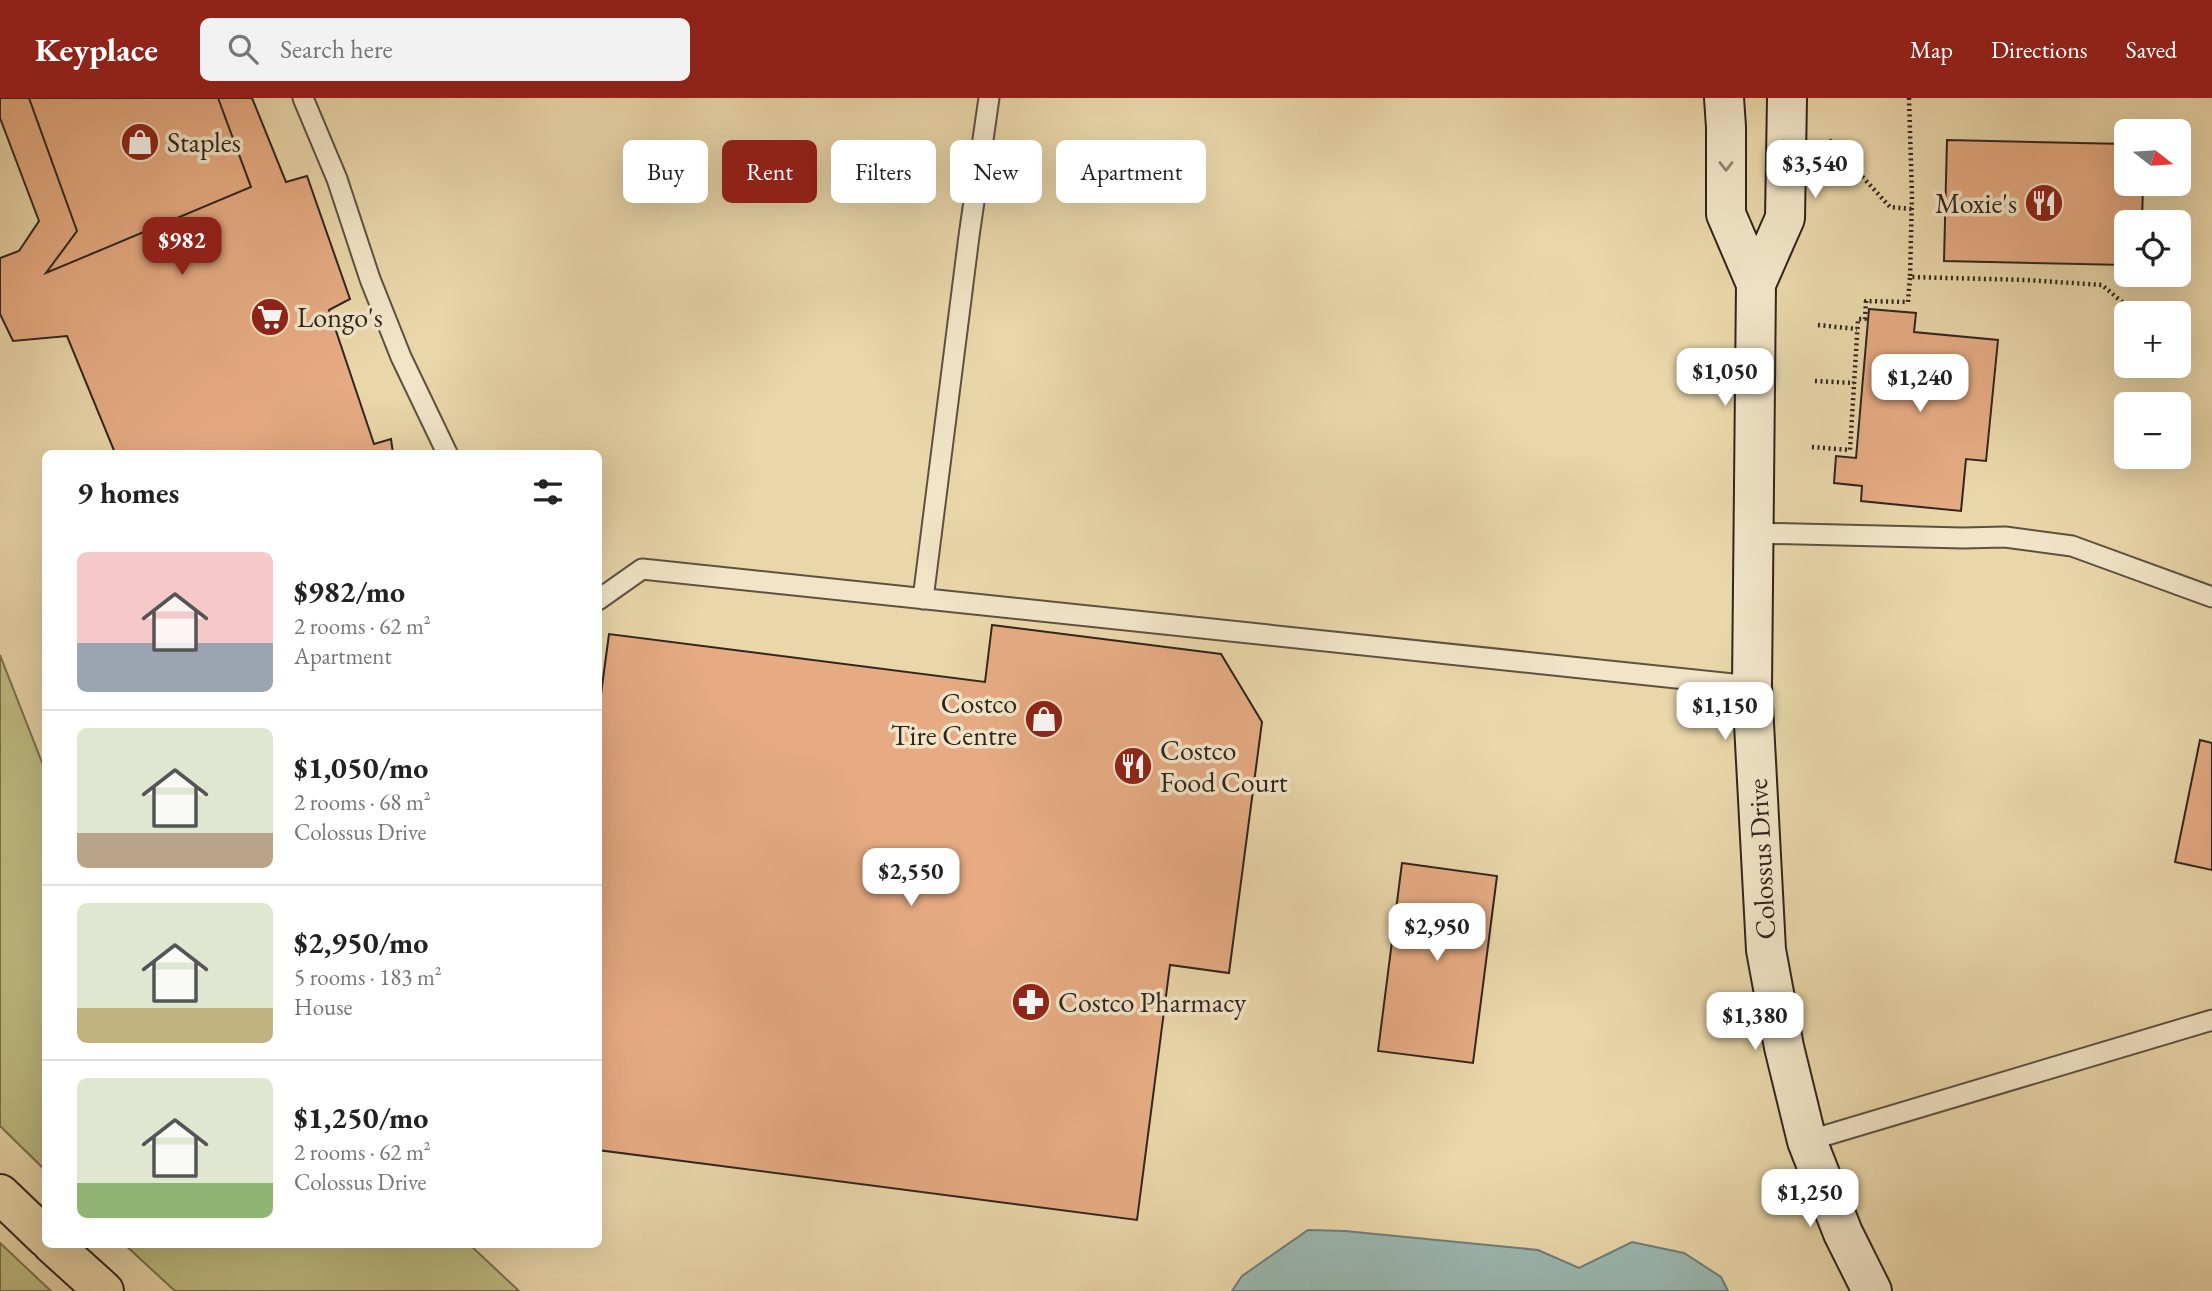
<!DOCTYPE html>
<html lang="en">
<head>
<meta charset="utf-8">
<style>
  body { margin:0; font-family:"EB Garamond",serif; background:#f2f2f2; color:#222; height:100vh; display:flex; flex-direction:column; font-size:26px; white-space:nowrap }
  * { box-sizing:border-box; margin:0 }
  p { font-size:23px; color:#767676 }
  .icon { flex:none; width:38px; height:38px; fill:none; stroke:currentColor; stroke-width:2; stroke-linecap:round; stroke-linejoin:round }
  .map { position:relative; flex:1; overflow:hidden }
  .side { position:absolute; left:42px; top:352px; width:560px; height:798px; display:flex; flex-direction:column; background:#fff; border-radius:10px; box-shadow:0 7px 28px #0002 }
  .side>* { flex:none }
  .top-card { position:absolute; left:623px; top:42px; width:665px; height:63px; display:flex; gap:14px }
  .needle { width:46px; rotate:107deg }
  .fabs { position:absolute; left:2114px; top:21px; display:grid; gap:14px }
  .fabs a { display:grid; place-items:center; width:77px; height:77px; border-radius:10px; background:#fff; box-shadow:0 7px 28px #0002; font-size:35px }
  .price { position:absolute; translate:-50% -60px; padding:0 16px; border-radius:14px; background:#fff; color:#222; font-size:23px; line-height:46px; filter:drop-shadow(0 2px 4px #0008) }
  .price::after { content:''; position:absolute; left:50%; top:42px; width:21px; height:16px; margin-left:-10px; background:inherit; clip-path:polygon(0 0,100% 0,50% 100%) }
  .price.selected { background:#8f2418; color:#fff }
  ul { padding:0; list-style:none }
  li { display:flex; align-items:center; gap:21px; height:175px; padding:0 35px }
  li+li { border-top:2px solid #e0e0e0 }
  li span { display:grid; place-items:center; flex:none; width:196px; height:140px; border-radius:10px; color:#555 }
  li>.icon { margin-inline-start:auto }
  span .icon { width:84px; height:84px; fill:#fffc; stroke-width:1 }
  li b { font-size:30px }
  h2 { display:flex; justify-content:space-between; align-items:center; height:84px; padding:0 35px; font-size:30px }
  .chip { padding:0 24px; border-radius:10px; background:#fff; box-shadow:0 7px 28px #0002; font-size:24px; line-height:63px }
  .chip.selected { background:#8f2418; color:#fff }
  header { display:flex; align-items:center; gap:42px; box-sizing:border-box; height:98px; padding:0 35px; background:#8f2418; color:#fff }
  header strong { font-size:33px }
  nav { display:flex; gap:38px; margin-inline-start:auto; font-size:24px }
  .search { width:490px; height:63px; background:#f2f2f2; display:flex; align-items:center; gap:18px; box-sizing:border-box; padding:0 24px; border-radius:10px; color:#767676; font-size:26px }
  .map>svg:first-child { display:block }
</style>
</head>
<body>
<header>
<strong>Keyplace</strong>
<div class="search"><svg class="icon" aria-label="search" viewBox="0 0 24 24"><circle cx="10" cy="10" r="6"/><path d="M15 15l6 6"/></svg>Search here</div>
<nav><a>Map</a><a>Directions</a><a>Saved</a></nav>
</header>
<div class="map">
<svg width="2212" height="1193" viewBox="0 0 2212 1193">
  <rect width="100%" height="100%" fill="#e9d6a9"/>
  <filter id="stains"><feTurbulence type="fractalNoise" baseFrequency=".00286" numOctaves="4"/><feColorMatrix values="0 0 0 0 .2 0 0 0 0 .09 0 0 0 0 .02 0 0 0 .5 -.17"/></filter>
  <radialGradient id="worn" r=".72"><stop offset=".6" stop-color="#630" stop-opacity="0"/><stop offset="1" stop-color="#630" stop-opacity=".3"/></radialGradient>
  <!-- green -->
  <path fill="#bfbc82" stroke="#787050" stroke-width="2" d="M0,557L45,672V1072L0,1028Z
    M0,1145L51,1193H0Z
    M124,1146H469L519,1193H175Z"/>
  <!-- water -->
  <path fill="#9ab7b1" stroke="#707d77" stroke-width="2" d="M1308,1132L1345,1133L1538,1152L1579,1170L1632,1144L1684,1155L1721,1179L1728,1193H1232L1242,1178Z"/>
  <!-- building -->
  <path fill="#e6ab83" stroke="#30251f" stroke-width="2" d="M0,0H252L286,84L307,78L350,201L329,212L374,346L391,341L393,355H115L67,238L13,243L0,216V160L19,153L39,123L0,20Z
    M29,0H218L251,89L46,175L77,133Z
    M1947,42L2126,46V86H2143L2142,124H2126V167L1944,163Z
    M1869,211L1916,215L1914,234L1998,242L1986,363L1966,361L1961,413L1861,403L1862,388L1834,385L1836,358L1856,360Z
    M992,527L1221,556L1262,624L1229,875L1170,867L1137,1122L598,1052V618L609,536L985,584Z
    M2200,642L2212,645V772L2175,764Z
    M1402,765L1497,778L1473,965L1378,953Z"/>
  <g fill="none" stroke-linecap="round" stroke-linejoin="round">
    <!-- lane casing -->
    <g stroke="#5e5142" stroke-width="23">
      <path id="lane" d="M303,0L337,81L370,181L401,259L447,355
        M1753,435L1963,440L2005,439L2072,448L2212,499
        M923,501L969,138L989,0
        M598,502L642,471L1752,588
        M1807,1043L2212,922"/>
    </g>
    <!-- secondary casing -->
    <g stroke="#30251f" stroke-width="42">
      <path id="secondary" d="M1724,0L1726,29V116L1756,186
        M1787,0L1785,120L1756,186L1752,588L1766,852L1784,949L1807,1043L1843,1135L1872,1193"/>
    </g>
    <!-- highway casing -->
    <g stroke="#30251f" stroke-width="42">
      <path id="highway" d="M0,1096L46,1140
        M52,1146L104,1193"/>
    </g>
    <!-- path -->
    <path stroke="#30251f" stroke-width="4.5" stroke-dasharray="2 3.5" stroke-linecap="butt" d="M1909,0L1912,98L1910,179L2027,182L2102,187L2134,214
      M1829,42L1890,109L1912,111
      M1818,227L1857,231
      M1815,283L1854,285
      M1812,349L1850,352L1858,221H1865L1866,203L1908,204L1910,179"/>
    <!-- lane -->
    <use href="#lane" stroke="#f1e4c7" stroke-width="19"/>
    <!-- secondary -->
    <use href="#secondary" stroke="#f1e4c7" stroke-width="38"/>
    <!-- highway -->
    <use href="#highway" stroke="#e9d6a9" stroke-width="38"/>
  </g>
  <!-- one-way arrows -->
  <defs><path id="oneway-chevron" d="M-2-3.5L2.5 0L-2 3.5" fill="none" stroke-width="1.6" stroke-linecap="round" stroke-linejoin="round" transform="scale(1.75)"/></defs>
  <use stroke="#908473" href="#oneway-chevron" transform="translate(1726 68) rotate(90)"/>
  <!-- icons -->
  <defs>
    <g id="shop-disc" transform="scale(2.0125)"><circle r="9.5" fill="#8f2418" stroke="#f1e4c7"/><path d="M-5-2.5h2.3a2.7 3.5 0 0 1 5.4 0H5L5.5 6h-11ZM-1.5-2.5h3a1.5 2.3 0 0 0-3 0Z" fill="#fff"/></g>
    <g id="restaurant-disc" transform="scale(2.0125)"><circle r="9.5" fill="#8f2418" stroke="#f1e4c7"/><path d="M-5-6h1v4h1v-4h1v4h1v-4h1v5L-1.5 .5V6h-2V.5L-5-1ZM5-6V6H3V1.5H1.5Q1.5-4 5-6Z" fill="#fff"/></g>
    <g id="supermarket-disc" transform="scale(2.0125)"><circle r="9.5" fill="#8f2418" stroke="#f1e4c7"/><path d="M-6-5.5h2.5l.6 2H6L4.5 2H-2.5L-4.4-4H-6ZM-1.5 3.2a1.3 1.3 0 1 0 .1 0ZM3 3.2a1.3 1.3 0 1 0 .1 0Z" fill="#fff"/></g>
    <g id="pharmacy-disc" transform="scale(2.0125)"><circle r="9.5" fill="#8f2418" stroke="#f1e4c7"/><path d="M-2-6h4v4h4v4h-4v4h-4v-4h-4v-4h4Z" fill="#fff"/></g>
  </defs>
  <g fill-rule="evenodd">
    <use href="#shop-disc" x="140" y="44"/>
    <use href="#restaurant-disc" x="2044" y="105"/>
    <use href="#supermarket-disc" x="270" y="219"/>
    <use href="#shop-disc" x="1044" y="621"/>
    <use href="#restaurant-disc" x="1133" y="668"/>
    <use href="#pharmacy-disc" x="1031" y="904"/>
  </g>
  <g text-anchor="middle" stroke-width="7" stroke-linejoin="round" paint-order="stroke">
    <!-- poi labels -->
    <g font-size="28" fill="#30251f" stroke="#f1e4c7" text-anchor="start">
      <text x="167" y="54">Staples</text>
      <text x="2017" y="115" text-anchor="end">Moxie's</text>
      <text x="297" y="229">Longo's</text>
      <text x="1017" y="615" text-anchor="end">Costco<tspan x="1017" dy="32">Tire Centre</tspan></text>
      <text x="1160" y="662">Costco<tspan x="1160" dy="32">Food Court</tspan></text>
      <text x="1058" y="914">Costco Pharmacy</text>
    </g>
    <!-- street labels -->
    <g font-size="28" fill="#30251f" stroke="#f1e4c7">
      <text transform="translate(1761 761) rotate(-93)" y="10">Colossus Drive</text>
    </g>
  </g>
  <rect width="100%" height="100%" filter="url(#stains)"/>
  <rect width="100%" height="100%" fill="url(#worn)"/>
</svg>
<div class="fabs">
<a><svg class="needle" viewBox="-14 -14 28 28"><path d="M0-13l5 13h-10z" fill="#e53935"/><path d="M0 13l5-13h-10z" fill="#767676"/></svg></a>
<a><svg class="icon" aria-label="locate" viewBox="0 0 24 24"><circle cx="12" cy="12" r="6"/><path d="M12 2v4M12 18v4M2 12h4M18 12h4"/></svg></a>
<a>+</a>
<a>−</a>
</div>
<b class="price" style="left:1815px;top:102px">$3,540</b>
<b class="price selected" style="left:182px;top:179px">$982</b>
<b class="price" style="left:1725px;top:310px">$1,050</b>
<b class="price" style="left:1920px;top:316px">$1,240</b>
<b class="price" style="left:1725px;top:644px">$1,150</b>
<b class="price" style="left:911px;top:810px">$2,550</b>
<b class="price" style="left:1437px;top:865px">$2,950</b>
<b class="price" style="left:1755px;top:954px">$1,380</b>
<b class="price" style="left:1810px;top:1131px">$1,250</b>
<div class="top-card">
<a class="chip">Buy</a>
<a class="chip selected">Rent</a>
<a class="chip">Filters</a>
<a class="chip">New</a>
<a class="chip">Apartment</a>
</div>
<section class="side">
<h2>9 homes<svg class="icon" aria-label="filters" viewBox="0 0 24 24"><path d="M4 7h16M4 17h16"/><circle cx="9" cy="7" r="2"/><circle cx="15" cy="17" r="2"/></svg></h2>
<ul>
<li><span style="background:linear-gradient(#f6c9c9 65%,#9aa5b1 0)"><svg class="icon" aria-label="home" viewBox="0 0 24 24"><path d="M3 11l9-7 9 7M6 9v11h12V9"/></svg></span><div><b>$982/mo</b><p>2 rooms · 62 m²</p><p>Apartment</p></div></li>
<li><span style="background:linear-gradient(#dfe7d0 75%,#b9a48a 0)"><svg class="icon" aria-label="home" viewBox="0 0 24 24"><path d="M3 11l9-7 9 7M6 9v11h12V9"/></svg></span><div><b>$1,050/mo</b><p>2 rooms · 68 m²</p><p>Colossus Drive</p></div></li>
<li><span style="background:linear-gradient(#dfe7d0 75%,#c2b280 0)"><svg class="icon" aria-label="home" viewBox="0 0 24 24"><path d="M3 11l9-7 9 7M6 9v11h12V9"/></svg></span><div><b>$2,950/mo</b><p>5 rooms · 183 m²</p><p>House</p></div></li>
<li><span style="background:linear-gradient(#dfe7d0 75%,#8fb573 0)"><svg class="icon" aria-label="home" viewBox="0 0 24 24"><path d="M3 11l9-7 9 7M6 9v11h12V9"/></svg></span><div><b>$1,250/mo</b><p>2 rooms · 62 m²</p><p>Colossus Drive</p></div></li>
</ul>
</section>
</div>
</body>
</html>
